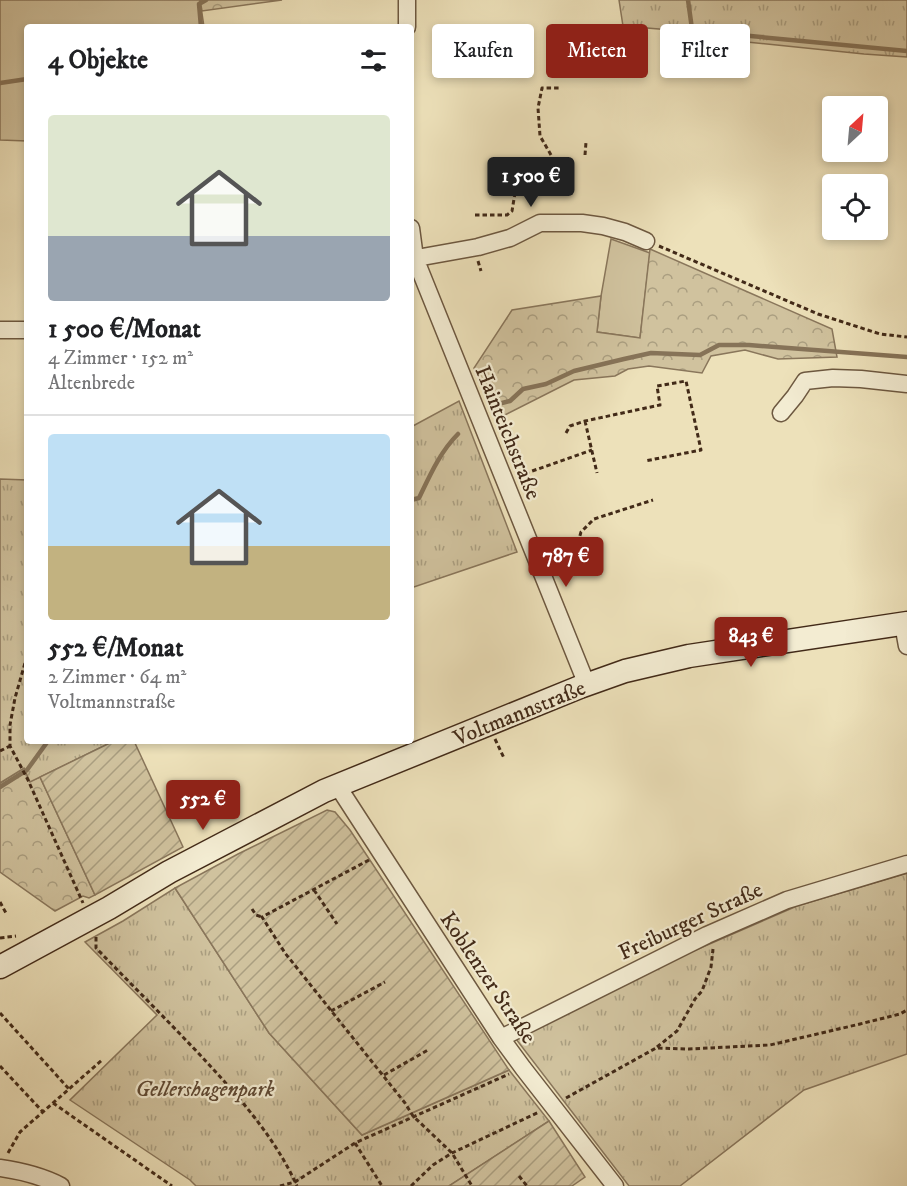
<!DOCTYPE html>
<html lang="de">
<head>
<meta charset="utf-8">
<style>
  body { margin:0; font-family:"IM FELL DW Pica",serif; background:#f6f6f6; color:#202124; height:100vh; display:flex; flex-direction:column; font-size:22px; white-space:nowrap }
  * { box-sizing:border-box; margin:0 }
  p { font-size:20px; color:#757577 }
  .icon { flex:none; width:33px; height:33px; fill:none; stroke:currentColor; stroke-width:2; stroke-linecap:round; stroke-linejoin:round }
  .map { position:relative; flex:1; overflow:hidden }
  .details { position:absolute; left:24px; top:24px; width:390px; height:720px; display:flex; flex-direction:column; background:#fff; border-radius:6px; box-shadow:0 3px 9px #0003 }
  .details>* { flex:none }
  .guide { position:absolute; left:432px; top:24px; width:384px; height:54px; display:flex; gap:12px }
  .needle { width:39px; rotate:26deg }
  .fabs { position:absolute; left:822px; top:96px; display:grid; gap:12px }
  .fabs a { display:grid; place-items:center; width:66px; height:66px; border-radius:6px; background:#fff; box-shadow:0 3px 9px #0003; font-size:30px }
  .price { position:absolute; translate:-50% -51px; padding:0 14px; border-radius:6px; background:#8f2418; color:#fff; font-size:20px; line-height:39px; filter:drop-shadow(0 2px 3px #0008) }
  .price::after { content:''; position:absolute; left:50%; top:36px; width:18px; height:14px; margin-left:-9px; background:inherit; clip-path:polygon(0 0,100% 0,50% 100%) }
  .price.current { background:#222; color:#fff }
  ul { padding:0; list-style:none }
  li { display:grid; align-content:center; gap:12px; height:318px; padding:0 24px }
  li+li { border-top:2px solid #e0e0e0 }
  li span { display:grid; place-items:center; height:186px; border-radius:6px; color:#555 }
  li>.icon { margin-inline-start:auto }
  span .icon { width:108px; height:108px; fill:#fffc; stroke-width:1 }
  li b { font-size:26px }
  h2 { display:flex; justify-content:space-between; align-items:center; height:72px; padding:0 24px; font-size:26px }
  .tag { padding:0 21px; border-radius:6px; background:#fff; box-shadow:0 3px 9px #0003; font-size:21px; line-height:54px }
  .tag.current { background:#8f2418; color:#fff }
  .map>svg:first-child { display:block }
</style>
</head>
<body>
<div class="map">
<svg width="907" height="1186" viewBox="0 0 907 1186">
  <defs>
    <pattern id="forest-crowns" width="20" height="18" patternUnits="userSpaceOnUse" patternTransform="scale(1.5)"><rect width="20" height="18" fill="#d0c29e"/><path d="M2 6a3 3 0 1 1 6 0M12 15a3 3 0 1 1 6 0" fill="none" stroke="#aa9e80"/></pattern>
    <pattern id="park-tufts" width="24" height="20" patternUnits="userSpaceOnUse" patternTransform="scale(1.5)"><rect width="24" height="20" fill="#d0c29e"/><path d="M3 7l-1-3M5 7V3M7 7l1-3M15 17l-1-3M17 17v-4M19 17l1-3" fill="none" stroke="#aa9e80"/></pattern>
    <pattern id="garden-furrows" width="10" height="10" patternUnits="userSpaceOnUse" patternTransform="scale(1.5)"><rect width="10" height="10" fill="#d0c29e"/><path d="M-1 1l2-2M0 10L10 0M9 11l2-2" fill="none" stroke="#aa9e80"/></pattern>
  </defs>
  <rect width="100%" height="100%" fill="#ede1ba"/>
  <filter id="stains"><feTurbulence type="fractalNoise" baseFrequency=".00333" numOctaves="4"/><feColorMatrix values="0 0 0 0 .2 0 0 0 0 .09 0 0 0 0 .02 0 0 0 .5 -.17"/></filter>
  <radialGradient id="worn" r=".72"><stop offset=".6" stop-color="#630" stop-opacity="0"/><stop offset="1" stop-color="#630" stop-opacity=".3"/></radialGradient>
  <!-- grass -->
  <path fill="#d0c29e" stroke="#89765b" stroke-width="1.5" d="M0,0H200L204,27H27V141L0,140Z
    M611,239L650,253L640,338L597,332L601,296Z"/>
  <!-- forest -->
  <path fill="url(#forest-crowns)" stroke="#89765b" stroke-width="1.5" d="M200,0H282L202,11Z
    M650,249L832,329L837,357L778,359L745,350L711,356L702,373L649,366L628,369L615,376L574,380L497,419L474,368L512,310L601,296L597,332L640,338Z
    M24,768L30,781L40,777L95,895L89,898L83,896L55,911L0,872V783Z"/>
  <!-- park -->
  <path fill="url(#park-tufts)" stroke="#89765b" stroke-width="1.5" d="M619,0H907V57L864,54L697,37L683,31L623,26Z
    M459,401L517,552L411,588V427Z
    M0,479L27,480V741H114L30,782L24,768L0,783Z
    M907,873V1054L804,1090L680,1186H629L516,1039L675,959L797,906Z
    M175,888L269,1033L362,1135L509,1070L549,1121L449,1186H196L190,1180L70,1100L157,1015L85,942L123,921Z"/>
  <!-- garden -->
  <path fill="url(#garden-furrows)" stroke="#89765b" stroke-width="1.5" d="M114,741H134L183,847L95,895L40,777Z
    M327,810L335,812L350,830L509,1070L362,1135L269,1033L175,888L238,854Z
    M549,1121L585,1177L572,1186H449Z"/>
  <g fill="none" stroke-linecap="round" stroke-linejoin="round">
    <!-- stream -->
    <path stroke="#867358" stroke-width="4.5" d="M688,0L692,29L708,32L907,51
      M201,27L199,4L206,0
      M0,83L27,79
      M502,403L510,401L523,389L546,384L574,371L624,359L651,353L700,355L719,345H749L907,357
      M411,500L419,498C430,475 440,452 458,434
      M0,787L27,770L48,741"/>
    <!-- street casing -->
    <g stroke="#6d5840" stroke-width="19">
      <path id="street" d="M407,0V27
        M411,228L415,258L587,685
        M411,259L478,247L510,238L540,223H582L603,226L625,232L646,241
        M0,330H27
        M781,413L795,396L805,381L833,378L861,379L907,384
        M903,624L907,646
        M337,785L501,1038L523,1068L615,1186
        M501,1038L707,935L787,900L907,864
        M0,1168C21,1171 42,1176 61,1186"/>
    </g>
    <!-- secondary casing -->
    <g stroke="#422a18" stroke-width="25">
      <path id="secondary" d="M0,967L109,908L169,872L324,791L580,687L625,671L689,656L907,623"/>
    </g>
    <!-- path -->
    <path stroke="#422a18" stroke-width="3" stroke-dasharray="4.5 3" stroke-linecap="butt" d="M551,155L540,136L538,108L542,88H561
      M585,155L586,142
      M475,215H507L512,211L517,181L514,180L516,165
      M659,246L818,314L880,334L907,337
      M478,261L481,271
      M585,421L597,473
      M566,433L570,426L585,421L660,405L657,386L686,381L701,450L645,461
      M518,476L592,450
      M583,550L579,539L581,532L594,519L653,500
      M27,656L15,698L10,725V746L28,780L83,903
      M495,739L504,758
      M0,751L10,746
      M369,860L262,917L285,953L405,1103L413,1116L452,1153L472,1186
      M314,890L337,924
      M0,902L7,915
      M252,909L256,915L262,917
      M96,937V948C131,984 167,1020 202,1057C238,1096 275,1137 297,1186
      M0,938L16,936
      M331,1011L385,982
      M0,1013L69,1089
      M657,1047L677,1031L695,999L702,991L711,967L713,949
      M0,1066L43,1112
      M384,1075L428,1050
      M566,1098L656,1048L689,1049L770,1045L860,1024L900,1014L907,1010
      M53,1103L172,1186
      M355,1143L382,1186
      M8,1153L20,1132L102,1060
      M519,1176L527,1186
      M280,1186L295,1182L355,1143L509,1074
      M411,1186L433,1165L452,1153L539,1112"/>
    <!-- street -->
    <use href="#street" stroke="#f3ecd2" stroke-width="16"/>
    <!-- secondary -->
    <use href="#secondary" stroke="#f3ecd2" stroke-width="22"/>
  </g>
  <g text-anchor="middle" stroke-width="4.5" stroke-linejoin="round" paint-order="stroke">
    <!-- street labels -->
    <g font-size="22" fill="#422a18" stroke="#f3ecd2">
      <text transform="translate(509 432) rotate(68)" y="8">Hainteichstraße</text>
      <text transform="translate(519 712) rotate(-22)" y="8">Voltmannstraße</text>
      <text transform="translate(690 920) rotate(-25)" y="8">Freiburger Straße</text>
      <text transform="translate(489 977) rotate(56)" y="8">Koblenzer Straße</text>
    </g>
    <!-- park labels -->
    <g font-size="22" font-style="italic" fill="#5e4833" stroke="#f3ecd2">
      <text x="205" y="1096">Gellershagenpark</text>
    </g>
  </g>
  <rect width="100%" height="100%" filter="url(#stains)"/>
  <rect width="100%" height="100%" fill="url(#worn)"/>
</svg>
<div class="fabs">
<a><svg class="needle" viewBox="-14 -14 28 28"><path d="M0-13l5 13h-10z" fill="#e53935"/><path d="M0 13l5-13h-10z" fill="#757577"/></svg></a>
<a><svg class="icon" aria-label="locate" viewBox="0 0 24 24"><circle cx="12" cy="12" r="6"/><path d="M12 2v4M12 18v4M2 12h4M18 12h4"/></svg></a>
</div>
<b class="price current" style="left:531px;top:208px">1 500 €</b>
<b class="price" style="left:566px;top:588px">787 €</b>
<b class="price" style="left:751px;top:668px">843 €</b>
<b class="price" style="left:203px;top:831px">552 €</b>
<div class="guide">
<a class="tag">Kaufen</a>
<a class="tag current">Mieten</a>
<a class="tag">Filter</a>
</div>
<section class="details">
<h2>4 Objekte<svg class="icon" aria-label="filters" viewBox="0 0 24 24"><path d="M4 7h16M4 17h16"/><circle cx="9" cy="7" r="2"/><circle cx="15" cy="17" r="2"/></svg></h2>
<ul>
<li><span style="background:linear-gradient(#dfe7d0 65%,#9aa5b1 0)"><svg class="icon" aria-label="home" viewBox="0 0 24 24"><path d="M3 11l9-7 9 7M6 9v11h12V9"/></svg></span><div><b>1 500 €/Monat</b><p>4 Zimmer · 152 m²</p><p>Altenbrede</p></div></li>
<li><span style="background:linear-gradient(#bfe0f5 60%,#c2b280 0)"><svg class="icon" aria-label="home" viewBox="0 0 24 24"><path d="M3 11l9-7 9 7M6 9v11h12V9"/></svg></span><div><b>552 €/Monat</b><p>2 Zimmer · 64 m²</p><p>Voltmannstraße</p></div></li>
</ul>
</section>
</div>
</body>
</html>
